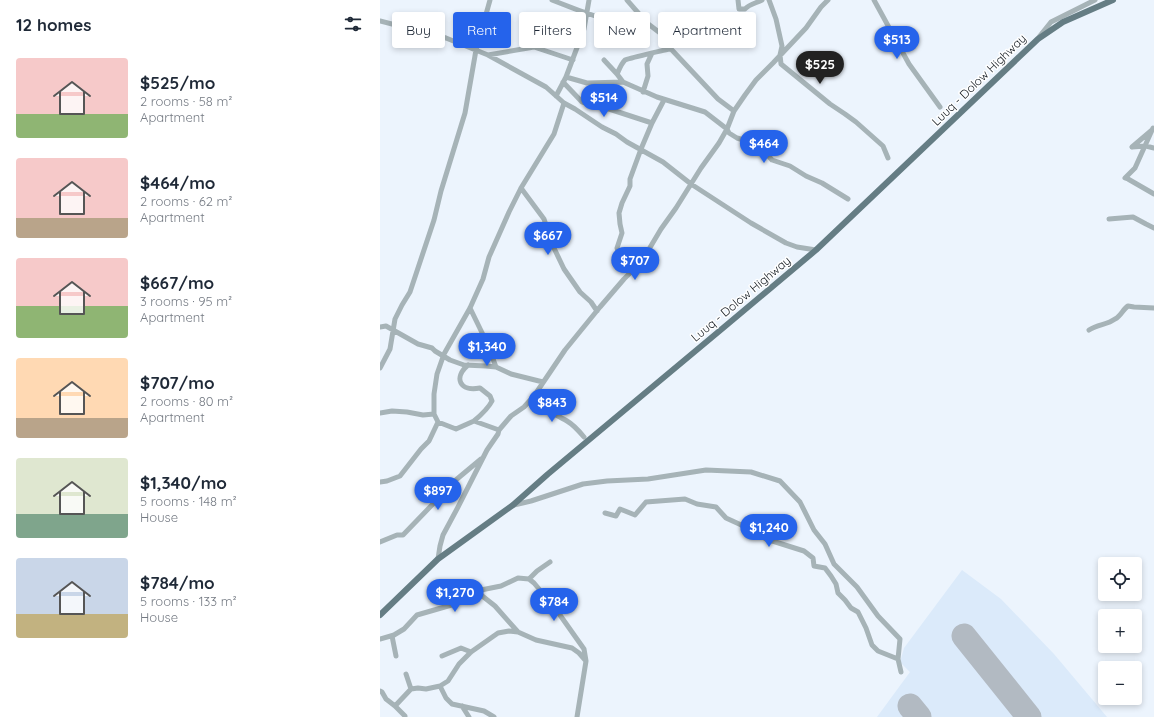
<!DOCTYPE html>
<html lang="en">
<head>
<meta charset="utf-8">
<style>
  body { margin:0; font-family:Quicksand,sans-serif; background:#f6f6f7; color:#1f2937; height:100vh; display:flex; flex-direction:column; font-size:15px; white-space:nowrap }
  * { box-sizing:border-box; margin:0 }
  p { font-size:13px; color:#747a83 }
  .icon { flex:none; width:22px; height:22px; fill:none; stroke:currentColor; stroke-width:2; stroke-linecap:round; stroke-linejoin:round }
  .map { position:relative; flex:1; overflow:hidden }
  .side { display:flex; flex-direction:column; background:#fff; width:380px }
  .side>* { flex:none }
  .banner { position:absolute; left:12px; top:12px; width:380px; height:36px; display:flex; gap:8px }
  .controls { position:absolute; left:718px; top:557px; display:grid; gap:8px }
  .controls a { display:grid; place-items:center; width:44px; height:44px; border-radius:4px; background:#fff; box-shadow:0 2px 6px #0003; font-size:20px }
  .price { position:absolute; translate:-50% -34px; padding:0 9px; border-radius:14px; background:#2563eb; color:#fff; font-size:13px; line-height:26px; filter:drop-shadow(0 1px 2px #0008) }
  .price::after { content:''; position:absolute; left:50%; top:24px; width:12px; height:9px; margin-left:-6px; background:inherit; clip-path:polygon(0 0,100% 0,50% 100%) }
  .price.current { background:#222; color:#fff }
  ul { padding:0; list-style:none }
  li { display:flex; align-items:center; gap:12px; height:100px; padding:0 16px }
  li span { display:grid; place-items:center; flex:none; width:112px; height:80px; border-radius:4px; color:#555 }
  li>.icon { margin-inline-start:auto }
  span .icon { width:48px; height:48px; fill:#fffc; stroke-width:1 }
  li b { font-size:17px }
  h2 { display:flex; justify-content:space-between; align-items:center; height:48px; padding:0 16px; font-size:17px }
  .chip { padding:0 14px; border-radius:4px; background:#fff; box-shadow:0 2px 6px #0003; font-size:14px; line-height:36px }
  .chip.current { background:#2563eb; color:#fff }
  main { display:flex; flex:1; min-height:0 }
  .map>svg:first-child { display:block }
</style>
</head>
<body>
<main>
<section class="side">
<h2>12 homes<svg class="icon" aria-label="filters" viewBox="0 0 24 24"><path d="M4 7h16M4 17h16"/><circle cx="9" cy="7" r="2"/><circle cx="15" cy="17" r="2"/></svg></h2>
<ul>
<li><span style="background:linear-gradient(#f6c9c9 70%,#8fb573 0)"><svg class="icon" aria-label="home" viewBox="0 0 24 24"><path d="M3 11l9-7 9 7M6 9v11h12V9"/></svg></span><div><b>$525/mo</b><p>2 rooms · 58 m²</p><p>Apartment</p></div></li>
<li><span style="background:linear-gradient(#f6c9c9 75%,#b9a48a 0)"><svg class="icon" aria-label="home" viewBox="0 0 24 24"><path d="M3 11l9-7 9 7M6 9v11h12V9"/></svg></span><div><b>$464/mo</b><p>2 rooms · 62 m²</p><p>Apartment</p></div></li>
<li><span style="background:linear-gradient(#f6c9c9 60%,#8fb573 0)"><svg class="icon" aria-label="home" viewBox="0 0 24 24"><path d="M3 11l9-7 9 7M6 9v11h12V9"/></svg></span><div><b>$667/mo</b><p>3 rooms · 95 m²</p><p>Apartment</p></div></li>
<li><span style="background:linear-gradient(#ffd9b3 75%,#b9a48a 0)"><svg class="icon" aria-label="home" viewBox="0 0 24 24"><path d="M3 11l9-7 9 7M6 9v11h12V9"/></svg></span><div><b>$707/mo</b><p>2 rooms · 80 m²</p><p>Apartment</p></div></li>
<li><span style="background:linear-gradient(#dfe7d0 70%,#7fa58c 0)"><svg class="icon" aria-label="home" viewBox="0 0 24 24"><path d="M3 11l9-7 9 7M6 9v11h12V9"/></svg></span><div><b>$1,340/mo</b><p>5 rooms · 148 m²</p><p>House</p></div></li>
<li><span style="background:linear-gradient(#c9d6e8 70%,#c2b280 0)"><svg class="icon" aria-label="home" viewBox="0 0 24 24"><path d="M3 11l9-7 9 7M6 9v11h12V9"/></svg></span><div><b>$784/mo</b><p>5 rooms · 133 m²</p><p>House</p></div></li>
</ul>
</section>
<div class="map">
<svg width="774" height="717" viewBox="0 0 774 717">
  <rect width="100%" height="100%" fill="#ecf4fd"/>
  <!-- built -->
  <path fill="#dbeafa" d="M582,570L621,599L674,654L727,717H497L530,672L520,662L524,648Z"/>
  <g fill="none" stroke-linecap="round" stroke-linejoin="round">
    <!-- runway -->
    <path stroke="#b2bac2" stroke-width="25" d="M584,636L649,717
      M530,706L539,717"/>
    <!-- minor -->
    <path stroke="#a6b3b7" stroke-width="5" d="M172,0C189,7 246,29 261,26C263,25 265,24 267,23
      M247,0L267,23L284,36L291,49L338,99L354,111
      M358,0L359,9H365C369,4 377,3 382,0
      M389,0L396,19L402,46L400,55L401,64L450,104L465,114L476,122L503,146L508,158
      M494,0L529,64L560,107
      M0,21L66,38L108,55L166,87L184,103L195,109L222,127L236,134L247,142L283,162L311,184L371,223L406,243L417,247L436,250
      M659,37L671,22L715,0
      M108,55L154,47L193,60
      M224,60L237,74L243,82
      M237,74C239,70 241,64 245,60C247,59 287,49 291,49
      M186,77L207,83L243,82L277,97L325,112L347,129L349,133L357,138L370,142L380,148L386,153L392,160L410,166L426,176L442,183L468,199
      M183,82L202,102L210,105L226,108L272,123
      M263,92L268,76L267,64L272,53
      M176,96L186,77L204,29L209,0
      M773,128L755,168L745,178L748,179L774,194
      M752,147L772,130
      M752,147L766,146L774,148
      M141,188L164,219L173,246L184,269L200,292L211,302L217,311
      M729,219L753,217L766,224L774,228
      M262,261H256L238,251L237,248L242,233L240,224L239,213L242,203L250,186V179L261,149L272,123L284,100
      M90,308L108,345L116,367L131,374L163,382
      M0,327L6,326L38,344L52,348L55,351L70,360L84,365L106,366L116,367
      M709,330C718,324 727,325 735,319C741,316 743,309 748,306L754,307L774,308
      M88,365C73,378 80,392 100,388L110,396L112,401C108,409 101,415 94,421
      M0,368L10,349L15,319L22,305L30,292L54,220L61,191L85,113L96,50L110,0
      M151,399C161,409 175,414 187,421C194,425 199,431 204,437
      M0,413L12,411L27,412L43,415L54,414
      M58,422L76,429L94,421L119,430
      M0,482L7,481L20,476L41,449L49,441L58,422L54,414V394L57,374L64,354L90,308L103,279L109,257L129,212L141,188L174,134L184,103
      M134,505L151,501L203,484L227,481L268,479L326,470L371,472L400,481L420,502L434,530L445,544L454,564L477,587L498,616L520,639L518,659L521,672
      M225,513L236,516L240,509L255,515L266,502L305,499L317,504L336,507L346,518L370,529L386,539L424,551L433,558L434,566L445,568L451,576L456,584L458,593L465,600L471,608L478,612L486,628L492,645L498,651L518,659
      M0,542L17,535H23L77,479L101,459
      M58,559L60,546L63,535L78,507L107,450L118,434L119,430L131,416L144,407L154,396L185,350L220,307L244,279L262,261L281,229L296,208L321,168L339,143L347,129L354,111L365,95L376,80L393,63L426,28L441,7L448,0
      M149,579L154,583L175,608L204,649L206,661
      M138,632L156,640L192,648L199,653L206,661L197,717
      M12,636L16,656
      M0,639L14,635L24,629L37,615L75,604L96,591
      M62,656L81,648L91,652
      M26,674L31,689
      M60,686L66,698L72,704L104,711L114,717
      M0,691L2,692L6,699L15,706L25,716V717
      M15,706L31,689L38,688L46,689L60,686L68,681L79,664L91,652L118,633L129,631L138,632L115,606L96,591L121,586L138,578L149,579L157,571L170,562
      M82,706L89,717"/>
    <!-- major -->
    <path stroke="#657d84" stroke-width="6" d="M0,615L58,559L133,505L168,474L349,323L436,250L658,39L683,22L733,0"/>
  </g>
  <g text-anchor="middle" stroke-width="3" stroke-linejoin="round" paint-order="stroke">
    <!-- street labels -->
    <g font-size="12" fill="#141b22" stroke="#fff">
      <text transform="translate(599 80) rotate(-44)" y="4">Luuq - Dolow Highway</text>
      <text transform="translate(361 299) rotate(-40)" y="4">Luuq - Dolow Highway</text>
    </g>
  </g>
</svg>
<div class="controls">
<a><svg class="icon" aria-label="locate" viewBox="0 0 24 24"><circle cx="12" cy="12" r="6"/><path d="M12 2v4M12 18v4M2 12h4M18 12h4"/></svg></a>
<a>+</a>
<a>−</a>
</div>
<b class="price" style="left:517px;top:60px">$513</b>
<b class="price current" style="left:440px;top:85px">$525</b>
<b class="price" style="left:224px;top:118px">$514</b>
<b class="price" style="left:384px;top:164px">$464</b>
<b class="price" style="left:168px;top:256px">$667</b>
<b class="price" style="left:255px;top:281px">$707</b>
<b class="price" style="left:107px;top:367px">$1,340</b>
<b class="price" style="left:172px;top:423px">$843</b>
<b class="price" style="left:58px;top:511px">$897</b>
<b class="price" style="left:389px;top:548px">$1,240</b>
<b class="price" style="left:75px;top:613px">$1,270</b>
<b class="price" style="left:174px;top:622px">$784</b>
<div class="banner">
<a class="chip">Buy</a>
<a class="chip current">Rent</a>
<a class="chip">Filters</a>
<a class="chip">New</a>
<a class="chip">Apartment</a>
</div>
</div>
</main>
</body>
</html>
